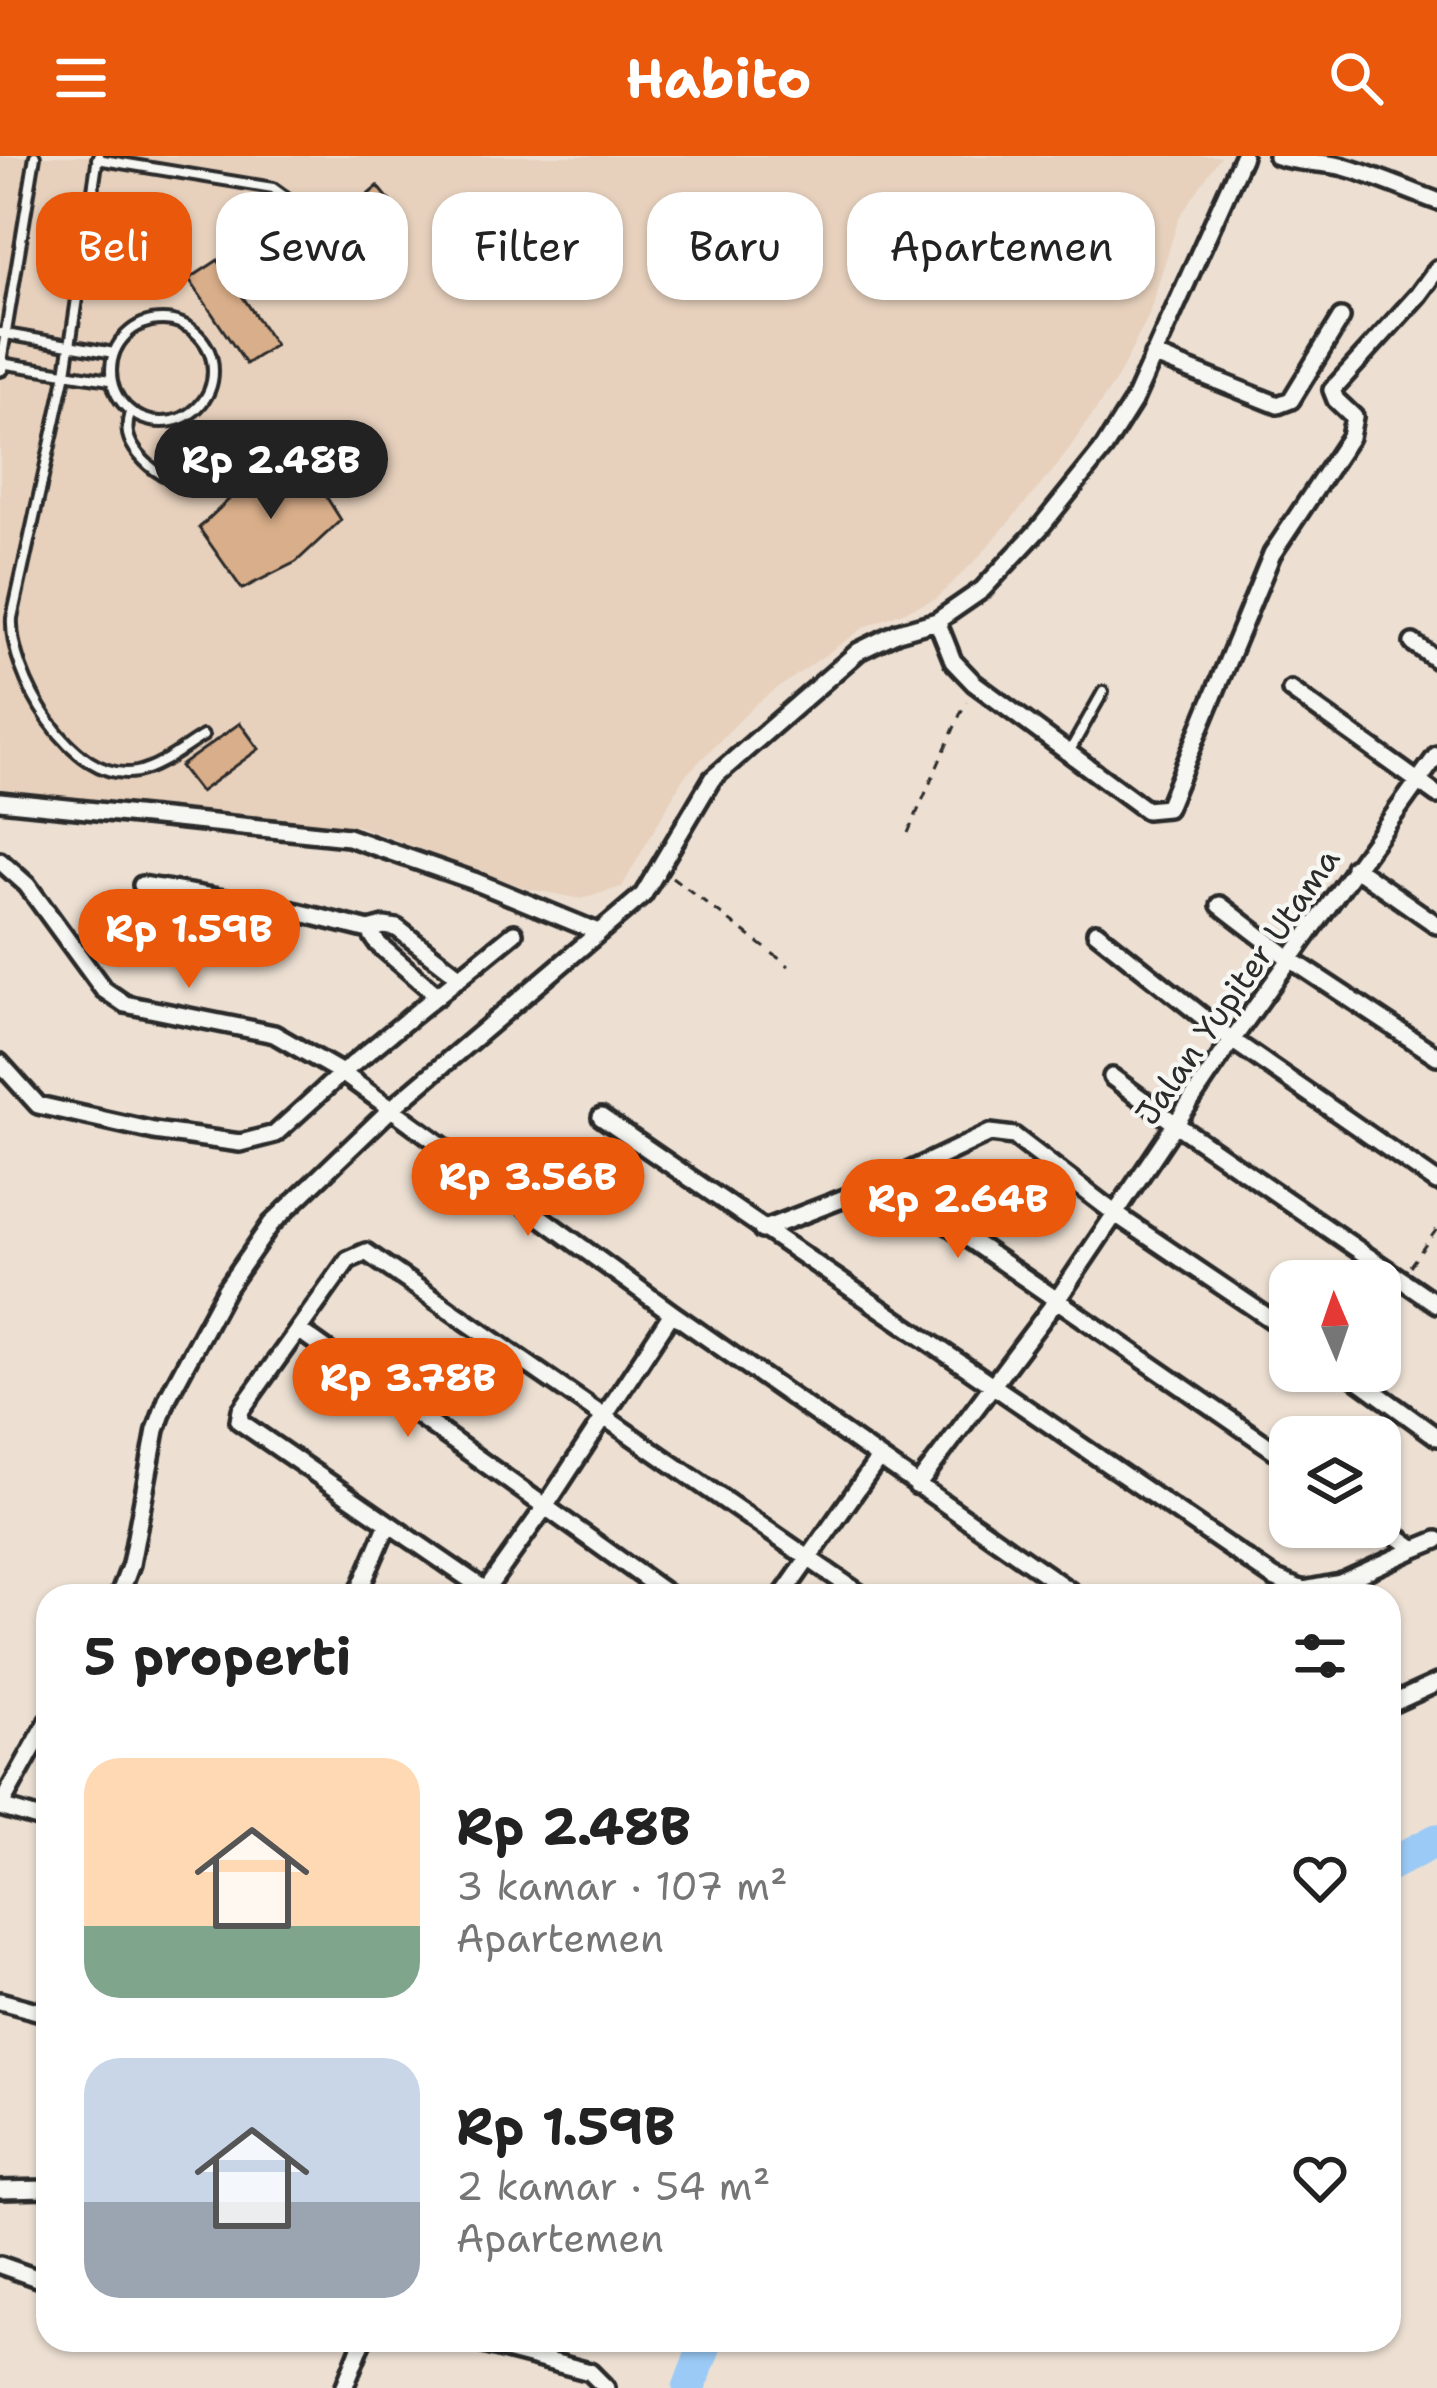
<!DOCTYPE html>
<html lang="id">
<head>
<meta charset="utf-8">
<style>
  body { margin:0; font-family:"Shantell Sans",sans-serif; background:#f6f6f6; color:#222; height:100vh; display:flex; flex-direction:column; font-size:45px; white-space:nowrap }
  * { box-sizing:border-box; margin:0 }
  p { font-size:39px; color:#767676 }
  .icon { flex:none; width:66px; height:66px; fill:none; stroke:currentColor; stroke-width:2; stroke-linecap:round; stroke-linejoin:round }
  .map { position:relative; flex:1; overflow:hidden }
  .sheet { position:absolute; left:36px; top:1428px; width:1365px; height:768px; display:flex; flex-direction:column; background:#fff; border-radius:36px; box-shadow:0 3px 9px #0004 }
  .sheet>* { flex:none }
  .banner { position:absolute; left:36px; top:36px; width:1365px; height:108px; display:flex; gap:24px }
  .needle { width:78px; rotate:358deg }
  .controls { position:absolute; left:1269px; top:1104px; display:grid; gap:24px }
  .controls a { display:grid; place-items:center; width:132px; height:132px; border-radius:24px; background:#fff; box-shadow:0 3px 9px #0004; font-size:60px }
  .price { position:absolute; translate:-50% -102px; padding:0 27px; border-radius:42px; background:#ea580c; color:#fff; font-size:39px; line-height:78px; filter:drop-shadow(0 3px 6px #0008) }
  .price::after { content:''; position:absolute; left:50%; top:72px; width:36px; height:27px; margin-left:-18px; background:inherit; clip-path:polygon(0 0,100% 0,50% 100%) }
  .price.selected { background:#222; color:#fff }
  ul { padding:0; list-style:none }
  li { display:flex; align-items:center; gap:36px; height:300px; padding:0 48px }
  li span { display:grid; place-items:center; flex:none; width:336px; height:240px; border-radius:36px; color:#555 }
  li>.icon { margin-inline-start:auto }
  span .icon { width:144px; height:144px; fill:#fffc; stroke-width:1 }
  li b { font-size:51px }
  h2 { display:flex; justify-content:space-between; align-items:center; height:144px; padding:0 48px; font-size:51px }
  .tag { padding:0 42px; border-radius:36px; background:#fff; box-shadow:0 3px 9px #0004; font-size:42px; line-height:108px }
  .tag.selected { background:#ea580c; color:#fff }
  header { display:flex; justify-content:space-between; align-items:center; height:156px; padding:0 48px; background:#ea580c; color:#fff; font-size:54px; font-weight:700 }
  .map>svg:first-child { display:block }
</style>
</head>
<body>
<header><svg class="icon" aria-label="menu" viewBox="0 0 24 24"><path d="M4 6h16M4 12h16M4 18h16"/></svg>Habito<svg class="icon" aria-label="search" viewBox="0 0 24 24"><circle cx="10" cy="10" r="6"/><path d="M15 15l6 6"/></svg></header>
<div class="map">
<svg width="1437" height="2232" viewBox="0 0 1437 2232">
  <rect width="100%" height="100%" fill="#ede0d3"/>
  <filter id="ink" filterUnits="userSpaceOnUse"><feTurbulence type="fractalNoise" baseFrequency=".00833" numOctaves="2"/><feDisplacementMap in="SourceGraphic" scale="24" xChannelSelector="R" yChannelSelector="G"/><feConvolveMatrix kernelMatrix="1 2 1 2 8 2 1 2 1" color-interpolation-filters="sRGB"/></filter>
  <g filter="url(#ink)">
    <!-- built -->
    <path fill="#e7d1bd" d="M0,0H1221L1179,62L1148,161L1117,223L1058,309L978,402L936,443L865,471L757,547L684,621L622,731L581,743L528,733L358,670L62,642L0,649Z"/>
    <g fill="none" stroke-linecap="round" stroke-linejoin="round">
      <!-- river -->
      <path stroke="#9bcaf6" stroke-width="33" d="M1389,1709L1437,1684
        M689,2232L707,2184"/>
    </g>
    <!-- building -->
    <path fill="#d9ae8a" stroke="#2b2b2b" stroke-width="3" d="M378,30L396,52L360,82L342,61Z
      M218,104L275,189L246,208L189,123Z
      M298,296L341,364L296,406L242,433L199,372L241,332Z
      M240,567L259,593L200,636L180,610Z"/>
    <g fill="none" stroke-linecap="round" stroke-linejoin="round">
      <!-- lane casing -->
      <g stroke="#2b2b2b" stroke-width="16">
        <path id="lane" d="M98,0L66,217L12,462C9,517 71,629 137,616C160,611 183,592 203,580
          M97,3L273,32L291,45L333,106L359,105L389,81
          M111 215a51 51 0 1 1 102 0a51 51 0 1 1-102 0Z
          M0,177L114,197
          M1,206L35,0
          M0,207L110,224
          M130,256C125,274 127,284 139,299C182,350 215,308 259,281
          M1068,598L1103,536"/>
      </g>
      <!-- street casing -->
      <g stroke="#2b2b2b" stroke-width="24">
        <path id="street" d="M1277,0C1300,8 1321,5 1344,11C1376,20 1407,34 1437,45
          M1153,199L1278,249L1291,244L1341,162
          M0,211L1,207
          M937,465L953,505L974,527L1146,654L1167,652L1272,398L1350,281L1354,261L1336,244L1332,234L1418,139L1437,113
          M1413,487L1437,504
          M1291,534L1437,639
          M0,645L348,681L474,725L598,776
          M0,705L27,729L103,833L125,848L274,878L342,917L672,1157L1077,1440
          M1354,711L1437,769
          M142,729L289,754L369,774L384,770L397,772L460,821
          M1220,749L1290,803L1437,900
          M369,774L378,788L438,840
          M1096,776L1232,884L1437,1026
          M0,907L38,949L154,975L240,987L275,978L342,917L514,777
          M1112,921L1177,969L1437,1148
          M601,961L1274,1422L1303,1434L1340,1427L1415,1393
          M886,1026L1290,1305
          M762,1074L886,1026L990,977L1014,980L1117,1059L1290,1176
          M300,1175L670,1440
          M1346,1215L1437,1281
          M917,1330L1059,1141L1232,884L1437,599
          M1380,1368L1415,1393L1437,1384
          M483,1438L545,1351L672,1157
          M119,1440L131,1408L156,1274L168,1241L226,1133L271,1068L392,952L643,739L712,623L859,495L898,476L937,465L982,434L1039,373L1104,292L1133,246L1243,0
          M357,1440L387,1370
          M494,1440L239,1265L241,1254L348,1104L366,1096L863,1440
          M782,1440L879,1302
          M1389,1549L1437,1527
          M0,1651L48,1565
          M0,1651L48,1665
          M0,1845L48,1858
          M0,2034L48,2033
          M0,2109L48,2126
          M468,2184L590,2216L606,2232
          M344,2232L363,2184"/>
      </g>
      <!-- path -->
      <path stroke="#2b2b2b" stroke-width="3" stroke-dasharray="9 9" stroke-linecap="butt" d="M908,677L966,545
        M672,721L789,810
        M1410,1110L1437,1073"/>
      <!-- lane -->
      <use href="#lane" stroke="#f6f6f2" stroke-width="8"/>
      <!-- street -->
      <use href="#street" stroke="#f6f6f2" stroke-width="15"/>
    </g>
  </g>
  <g text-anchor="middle" stroke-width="9" stroke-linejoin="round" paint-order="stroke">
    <!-- street labels -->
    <g font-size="33" fill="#2b2b2b" stroke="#f6f6f2">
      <text transform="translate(1237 830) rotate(-55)" y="12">Jalan Yupiter Utama</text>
    </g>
  </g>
</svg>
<div class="controls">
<a><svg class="needle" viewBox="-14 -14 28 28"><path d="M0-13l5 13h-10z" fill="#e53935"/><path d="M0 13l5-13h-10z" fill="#767676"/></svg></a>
<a><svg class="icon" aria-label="layers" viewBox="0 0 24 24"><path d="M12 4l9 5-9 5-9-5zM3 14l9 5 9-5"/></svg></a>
</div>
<b class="price selected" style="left:271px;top:366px">Rp 2.48B</b>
<b class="price" style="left:189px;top:835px">Rp 1.59B</b>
<b class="price" style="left:528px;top:1083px">Rp 3.56B</b>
<b class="price" style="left:958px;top:1105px">Rp 2.64B</b>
<b class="price" style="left:408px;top:1284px">Rp 3.78B</b>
<div class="banner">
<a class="tag selected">Beli</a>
<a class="tag">Sewa</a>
<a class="tag">Filter</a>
<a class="tag">Baru</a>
<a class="tag">Apartemen</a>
</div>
<section class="sheet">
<h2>5 properti<svg class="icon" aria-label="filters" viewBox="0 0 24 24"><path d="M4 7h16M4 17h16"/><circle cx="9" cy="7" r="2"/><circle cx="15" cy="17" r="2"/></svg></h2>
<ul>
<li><span style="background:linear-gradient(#ffd9b3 70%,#7fa58c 0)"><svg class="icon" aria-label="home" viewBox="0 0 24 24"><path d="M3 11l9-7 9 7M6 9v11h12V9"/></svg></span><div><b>Rp 2.48B</b><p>3 kamar · 107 m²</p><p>Apartemen</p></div><svg class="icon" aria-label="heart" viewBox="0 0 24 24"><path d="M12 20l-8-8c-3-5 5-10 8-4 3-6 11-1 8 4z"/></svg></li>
<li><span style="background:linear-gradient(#c9d6e8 60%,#9aa5b1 0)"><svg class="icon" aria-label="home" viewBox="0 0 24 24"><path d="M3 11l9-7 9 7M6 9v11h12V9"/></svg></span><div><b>Rp 1.59B</b><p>2 kamar · 54 m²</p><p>Apartemen</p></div><svg class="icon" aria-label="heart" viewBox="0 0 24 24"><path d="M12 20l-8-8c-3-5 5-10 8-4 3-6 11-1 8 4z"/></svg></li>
</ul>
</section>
</div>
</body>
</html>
